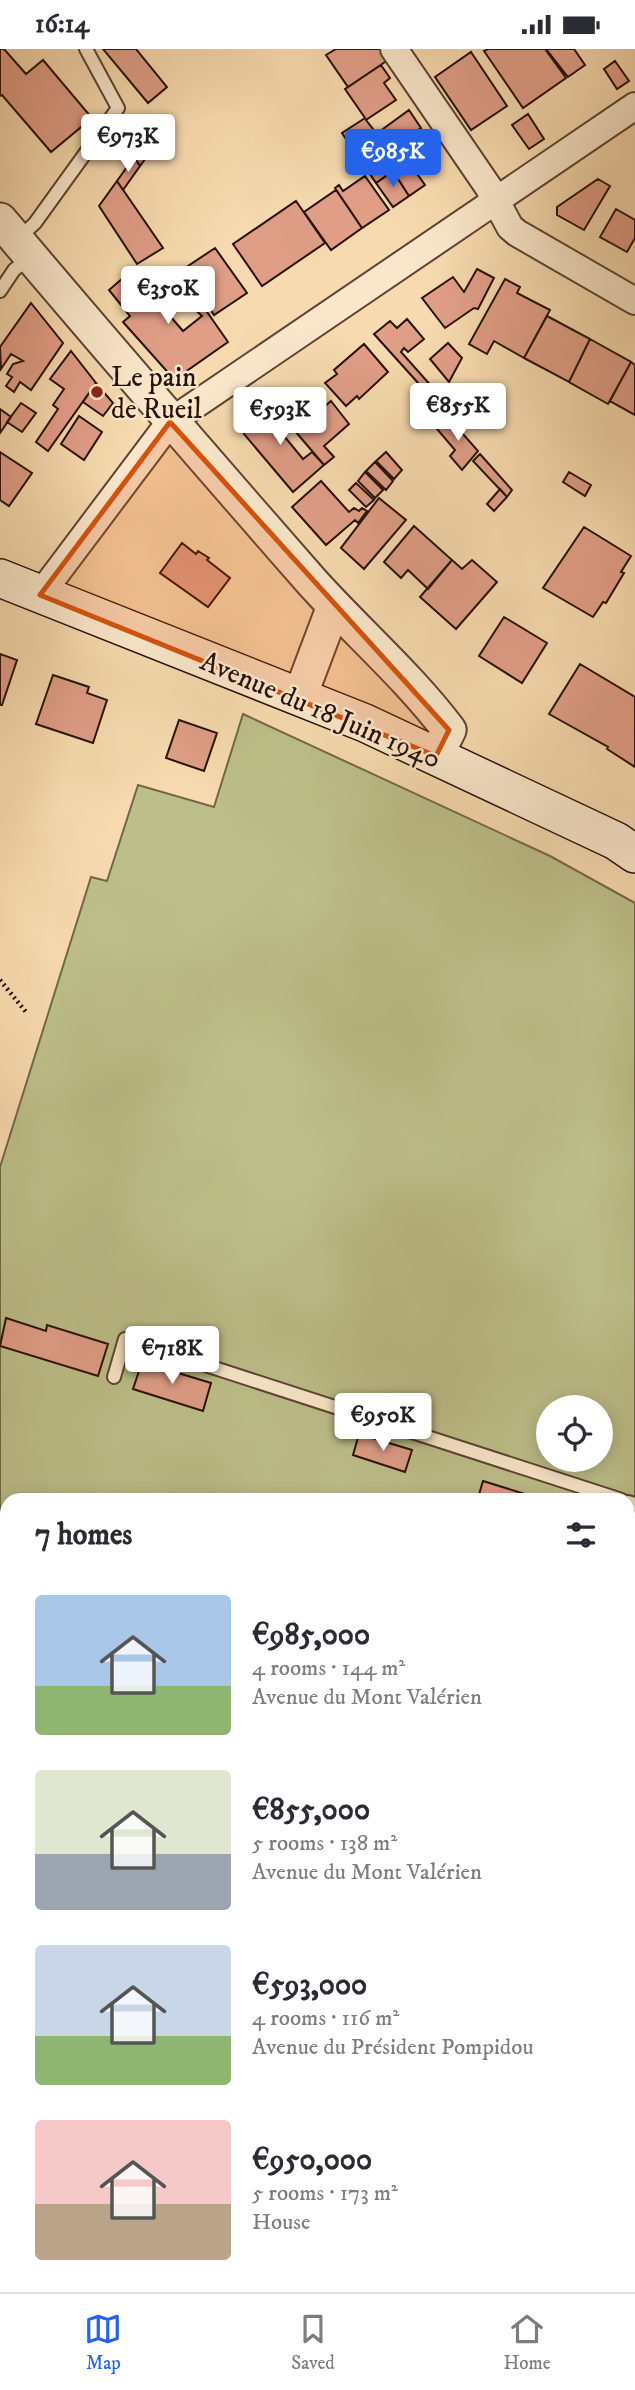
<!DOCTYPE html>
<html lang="en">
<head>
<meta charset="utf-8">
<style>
  body { margin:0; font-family:"IM FELL DW Pica",serif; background:#f2f2f3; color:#2b2b33; height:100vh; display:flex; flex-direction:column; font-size:26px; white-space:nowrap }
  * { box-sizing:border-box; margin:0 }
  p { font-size:23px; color:#7c7c81 }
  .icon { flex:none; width:38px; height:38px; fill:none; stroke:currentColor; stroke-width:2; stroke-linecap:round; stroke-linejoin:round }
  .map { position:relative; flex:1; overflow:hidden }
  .sheet { position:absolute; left:0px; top:1444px; width:635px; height:800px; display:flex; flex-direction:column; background:#fff; border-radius:21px 21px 0 0; box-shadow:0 4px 18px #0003 }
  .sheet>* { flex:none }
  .buttons { position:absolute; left:536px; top:1346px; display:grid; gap:14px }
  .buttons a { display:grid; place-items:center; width:77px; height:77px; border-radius:50%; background:#fff; box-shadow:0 4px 18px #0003; font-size:35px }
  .price { position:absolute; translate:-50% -60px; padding:0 16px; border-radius:7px; background:#fff; color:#222; font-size:23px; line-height:46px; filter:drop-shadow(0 2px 4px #0008) }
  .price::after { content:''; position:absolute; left:50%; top:42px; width:21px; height:16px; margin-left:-10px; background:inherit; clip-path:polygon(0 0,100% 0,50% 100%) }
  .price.selected { background:#2563eb; color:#fff }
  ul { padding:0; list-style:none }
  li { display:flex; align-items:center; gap:21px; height:175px; padding:0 35px }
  li span { display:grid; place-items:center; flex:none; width:196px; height:140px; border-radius:7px; color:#555 }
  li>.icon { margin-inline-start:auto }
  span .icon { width:84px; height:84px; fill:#fffc; stroke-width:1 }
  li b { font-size:30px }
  h2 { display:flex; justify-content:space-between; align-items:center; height:84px; padding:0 35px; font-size:30px }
  .status { display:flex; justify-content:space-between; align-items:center; height:49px; padding:0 35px; background:#fff; direction:ltr }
  .status svg { height:19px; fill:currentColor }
  .tab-bar { display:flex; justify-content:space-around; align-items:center; height:98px; border-top:2px solid #e1e1e2; background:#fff; font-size:19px; color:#7c7c81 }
  .tab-bar a { display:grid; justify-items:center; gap:4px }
  .tab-bar .selected { color:#2563eb }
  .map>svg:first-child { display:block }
</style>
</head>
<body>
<div class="status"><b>16:14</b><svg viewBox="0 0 49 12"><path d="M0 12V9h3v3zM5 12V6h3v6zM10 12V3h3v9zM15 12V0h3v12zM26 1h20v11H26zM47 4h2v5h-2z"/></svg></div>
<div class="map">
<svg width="635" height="2243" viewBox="0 0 635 2243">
  <rect width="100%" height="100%" fill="#f7daaf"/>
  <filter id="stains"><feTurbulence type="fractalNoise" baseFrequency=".00286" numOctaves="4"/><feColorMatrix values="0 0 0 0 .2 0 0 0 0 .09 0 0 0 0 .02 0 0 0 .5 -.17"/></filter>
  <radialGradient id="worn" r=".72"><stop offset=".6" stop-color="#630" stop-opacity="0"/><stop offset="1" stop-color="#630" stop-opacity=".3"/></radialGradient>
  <!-- green -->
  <path fill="#bdbf8a" stroke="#726849" stroke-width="2" fill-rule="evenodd" d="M243,665L550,807L635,854V1625L628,1646V1451H7V2078L0,2076V1118L91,828L107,832L138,736L214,758ZM548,1358H600V1410H548Z"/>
  <!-- building -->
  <path fill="#e09e87" stroke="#281108" stroke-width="2" d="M0,0H4L26,25L43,11L92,69L51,103L2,46L0,47Z
    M103,0H136L167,38L148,54Z
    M336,0H381L388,11L348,38L326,6Z
    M488,0H545L566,29L523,59L484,2Z
    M546,0H574L585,16L568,28Z
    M471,3L507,57L471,81L435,28Z
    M615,12L629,32L617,40L604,20Z
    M381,16L390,29L384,34L396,51L366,71L373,80L350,96L342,84L365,69L345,40Z
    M409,61L421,79L378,108L389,125L376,134L350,96L362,88L365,93Z
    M528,65L544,90L529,100L512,76Z
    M148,88L154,98L140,117L134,108Z
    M134,108L140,117L123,141L117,132Z
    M408,112L425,136L409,147L393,122Z
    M393,122L409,147L393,158L376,134Z
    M365,127L389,161L362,179L335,139L339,136L343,142Z
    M598,130L610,137L584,181L557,166V158Z
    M117,132L163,199L137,215L99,157Z
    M336,141L362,179L331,201L304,163Z
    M296,152L325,194L262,237L233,195Z
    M616,160L635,171V189L627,203L600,188Z
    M215,199L247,244L214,266L185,219Z
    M177,220L228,293L178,328H172L123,273L130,267L109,241L131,222L183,282L202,267L187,253L169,225Z
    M477,220L494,229L478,260L474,259L445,279L422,249L453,228L464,243Z
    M505,230L520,238L517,244L550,261L524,309L494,292L487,305L469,295Z
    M31,254L63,294L31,341L20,333L14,343L6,337L12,328L7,325L13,315L23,312L11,305L1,320L0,298Z
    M547,267L590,290L569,333L524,309Z
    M407,270L424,290L408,303L404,299L401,303L441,348L437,355L374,285L390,272L397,279Z
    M590,290L631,313L608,355L569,333Z
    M448,294L462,309L449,333L430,310Z
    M364,295L388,323L359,350L357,347L346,357L325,334L337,325L334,321Z
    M71,302L96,334L48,402L36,393L58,360L53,356L64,340L50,330Z
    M631,313L635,316V366L610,352Z
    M96,334L113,354L103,367L83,353Z
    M331,352L349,375L324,397L334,408L324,416L295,382Z
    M21,354L36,364L22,383L7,373Z
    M271,354L292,379L284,387L303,410L312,403L324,416L293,443L244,385V373Z
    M0,360L11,368L0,384Z
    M440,360L447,367L437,379L429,373Z
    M79,367L102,383L84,411L61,395Z
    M447,367L478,402L462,421L450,407L455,401L437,380Z
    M0,403L32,424L9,457L0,451Z
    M386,403L402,421L394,430L376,412Z
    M480,405L512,441L507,448L473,412Z
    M375,413L393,432L386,441L366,422Z
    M365,423L383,441L375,449L358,432Z
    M569,423L591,436L585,447L563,433Z
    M321,432L349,463L354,459L359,462L362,459L367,462L358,474L355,471L326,496L292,458Z
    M356,434L374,451L366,458L349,441Z
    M500,440L507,448L494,462L487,455Z
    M379,449L406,471L364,520L341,499Z
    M414,477L452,511L428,540L408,521L401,529L384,513Z
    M584,478L631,507L621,523L624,524L606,554L603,553L593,568L543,539Z
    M182,494L196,505L198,502L209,509L207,511L230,529L208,558L160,524Z
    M452,511L462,520L472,511L497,533L456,580L420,548Z
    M504,568L547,594L522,634L479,607Z
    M0,605L17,611L2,656H0Z
    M580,615L635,648V718L607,700L608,698L549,665Z
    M53,626L89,638L87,644L107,651L93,694L36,675Z
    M179,671L217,684L204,722L166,709Z
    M6,1269L46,1282L47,1276L108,1295L98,1327L0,1297Z
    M142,1313L211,1334L203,1362L133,1340Z
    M359,1385L412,1401L405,1423L353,1406Z
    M483,1432L544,1451H468L469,1446L478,1449Z
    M635,1905V2128L628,2126V1918L631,1916Z
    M628,2208L635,2210V2243H528L529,2240L533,2241L534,2236H628Z
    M52,2236H82L80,2243H71Z
    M115,2236H151L149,2243H132Z
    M151,2236H184L182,2243H149Z
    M218,2236H249L247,2243H216Z
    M338,2236H360L381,2243H336Z"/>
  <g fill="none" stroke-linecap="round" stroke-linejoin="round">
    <!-- service casing -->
    <g stroke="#5c4332" stroke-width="16">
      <path id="service" d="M17,191L35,174L118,59L86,0
        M0,242L14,221L30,208
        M114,1328L125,1290L622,1451
        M628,1453L635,1455"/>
    </g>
    <!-- minor casing -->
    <g stroke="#5c4332" stroke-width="30">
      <path id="minor" d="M394,0L489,139L510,178L517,184L635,252
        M40,546L170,373L635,57
        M628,1741L635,1720
        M0,2098L7,2100
        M413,2236L432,2243
        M0,2241L7,2219
        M467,2243L469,2236"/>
    </g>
    <!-- tertiary casing -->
    <g stroke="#5c4332" stroke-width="37">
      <path id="tertiary" d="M0,171C103,293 207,413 312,533C357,583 408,627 449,681L436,707
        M300,647L334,557"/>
    </g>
    <!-- secondary casing -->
    <g stroke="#281108" stroke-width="40">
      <path id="secondary" d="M0,529L365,674L616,792L635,805"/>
    </g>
    <!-- path -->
    <path stroke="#281108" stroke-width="4.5" stroke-dasharray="2 3.5" stroke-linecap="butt" d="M0,931L26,963
      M628,1813L635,1815
      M628,2143L635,2145
      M628,2188L635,2190"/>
    <!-- service -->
    <use href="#service" stroke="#fae7cb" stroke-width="12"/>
    <!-- minor -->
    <use href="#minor" stroke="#fae7cb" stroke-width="26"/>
    <!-- tertiary -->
    <use href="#tertiary" stroke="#fae7cb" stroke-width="33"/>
    <!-- secondary -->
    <use href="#secondary" stroke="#fae7cb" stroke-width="37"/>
  </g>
  <!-- marked area -->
  <path fill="#d5520c" fill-opacity="0.2" stroke="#d5520c" stroke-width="5" stroke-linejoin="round" d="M170,373L449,681L436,707L40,546Z"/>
  <!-- markers -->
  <circle fill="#8f2418" stroke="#fae7cb" stroke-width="2.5" cx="97" cy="343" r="7"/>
  <g text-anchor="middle" stroke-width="5" stroke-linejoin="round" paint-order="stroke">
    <!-- poi labels -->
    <g font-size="28" fill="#281108" stroke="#fae7cb" text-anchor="start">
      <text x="111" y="337">Le pain<tspan x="111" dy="32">de Rueil</tspan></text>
    </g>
    <!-- street labels -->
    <g font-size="28" fill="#281108" stroke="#fae7cb">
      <text transform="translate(321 660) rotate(23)" y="10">Avenue du 18 Juin 1940</text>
    </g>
  </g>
  <rect width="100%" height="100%" filter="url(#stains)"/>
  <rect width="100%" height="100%" fill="url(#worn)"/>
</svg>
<div class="buttons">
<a><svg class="icon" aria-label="locate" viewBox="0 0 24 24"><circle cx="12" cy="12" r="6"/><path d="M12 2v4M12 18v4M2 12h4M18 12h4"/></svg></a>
</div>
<b class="price" style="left:128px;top:125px">€973K</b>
<b class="price selected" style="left:393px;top:140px">€985K</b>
<b class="price" style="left:168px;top:277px">€350K</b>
<b class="price" style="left:458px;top:394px">€855K</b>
<b class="price" style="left:280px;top:398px">€593K</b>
<b class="price" style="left:172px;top:1337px">€718K</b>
<b class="price" style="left:383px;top:1404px">€950K</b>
<section class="sheet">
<h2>7 homes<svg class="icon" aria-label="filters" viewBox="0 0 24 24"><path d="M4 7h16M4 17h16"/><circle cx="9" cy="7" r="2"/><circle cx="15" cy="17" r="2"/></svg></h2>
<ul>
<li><span style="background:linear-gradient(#a9c7e8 65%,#8fb573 0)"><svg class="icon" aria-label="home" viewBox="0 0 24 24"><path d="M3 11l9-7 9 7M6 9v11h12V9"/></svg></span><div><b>€985,000</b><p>4 rooms · 144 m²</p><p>Avenue du Mont Valérien</p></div></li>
<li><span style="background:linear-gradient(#dfe7d0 60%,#9aa5b1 0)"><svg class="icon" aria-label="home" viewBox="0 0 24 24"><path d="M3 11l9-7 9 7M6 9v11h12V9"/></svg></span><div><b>€855,000</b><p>5 rooms · 138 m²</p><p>Avenue du Mont Valérien</p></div></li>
<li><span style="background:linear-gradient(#c9d6e8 65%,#8fb573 0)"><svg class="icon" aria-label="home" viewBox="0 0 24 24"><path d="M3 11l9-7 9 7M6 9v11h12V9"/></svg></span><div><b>€593,000</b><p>4 rooms · 116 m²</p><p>Avenue du Président Pompidou</p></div></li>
<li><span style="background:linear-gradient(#f6c9c9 60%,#b9a48a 0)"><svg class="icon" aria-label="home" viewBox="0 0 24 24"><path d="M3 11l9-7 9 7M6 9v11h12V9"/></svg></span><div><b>€950,000</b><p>5 rooms · 173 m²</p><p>House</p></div></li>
</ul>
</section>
</div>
<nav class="tab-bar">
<a class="selected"><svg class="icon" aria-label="map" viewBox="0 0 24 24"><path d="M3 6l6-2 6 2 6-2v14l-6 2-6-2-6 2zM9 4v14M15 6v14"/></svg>Map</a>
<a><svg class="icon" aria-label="saved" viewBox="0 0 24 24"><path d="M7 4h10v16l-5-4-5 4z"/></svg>Saved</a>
<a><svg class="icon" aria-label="home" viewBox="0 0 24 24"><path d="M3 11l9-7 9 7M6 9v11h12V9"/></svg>Home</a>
</nav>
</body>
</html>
